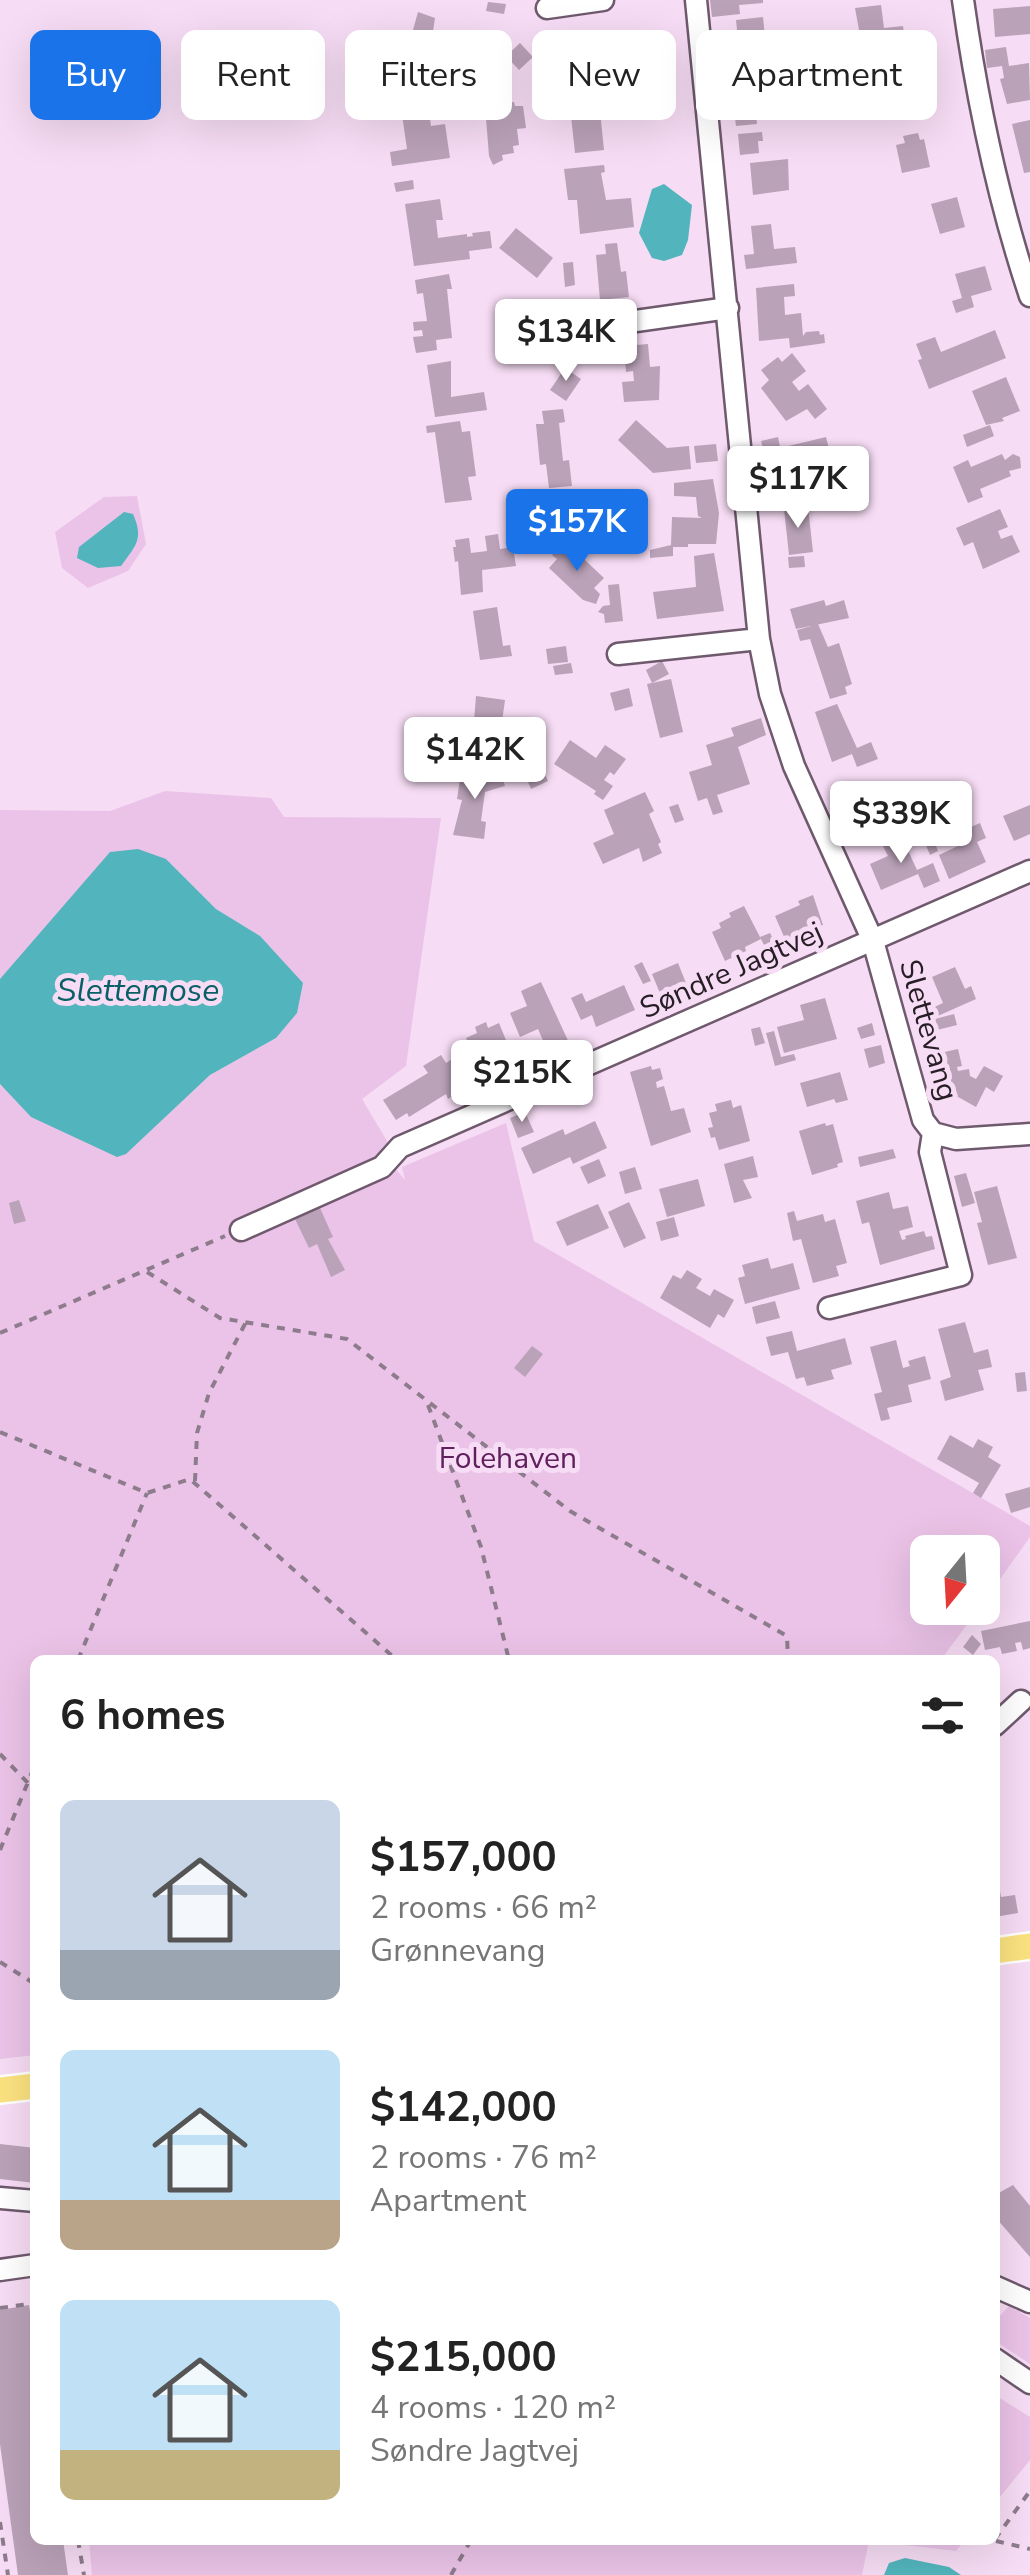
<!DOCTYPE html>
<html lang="en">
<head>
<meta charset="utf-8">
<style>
  body { margin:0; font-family:"Nunito Sans",sans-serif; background:#f6f6f6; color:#222; height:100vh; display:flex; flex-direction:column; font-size:38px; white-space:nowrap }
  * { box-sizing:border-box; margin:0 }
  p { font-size:32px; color:#767676 }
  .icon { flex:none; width:55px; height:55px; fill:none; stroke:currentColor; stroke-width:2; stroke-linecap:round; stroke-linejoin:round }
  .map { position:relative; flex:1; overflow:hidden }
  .sheet { position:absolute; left:30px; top:1655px; width:970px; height:890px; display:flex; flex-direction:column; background:#fff; border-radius:15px; box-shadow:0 10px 40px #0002 }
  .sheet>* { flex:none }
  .hud { position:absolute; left:30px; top:30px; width:970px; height:90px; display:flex; gap:20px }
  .needle { width:65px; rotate:198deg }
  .tools { position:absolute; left:910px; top:1535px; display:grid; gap:20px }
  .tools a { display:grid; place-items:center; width:90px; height:90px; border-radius:15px; background:#fff; box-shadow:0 10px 40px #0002; font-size:50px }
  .price { position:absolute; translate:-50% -85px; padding:0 22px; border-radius:10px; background:#fff; color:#222; font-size:32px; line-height:65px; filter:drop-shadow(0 2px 5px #0008) }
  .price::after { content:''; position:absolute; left:50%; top:60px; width:30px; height:22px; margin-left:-15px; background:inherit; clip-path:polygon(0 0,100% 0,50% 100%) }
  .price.selected { background:#1a73e8; color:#fff }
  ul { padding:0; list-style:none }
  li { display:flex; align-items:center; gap:30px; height:250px; padding:0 30px }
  li span { display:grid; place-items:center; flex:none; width:280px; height:200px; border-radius:15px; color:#555 }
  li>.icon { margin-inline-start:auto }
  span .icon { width:120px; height:120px; fill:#fffc; stroke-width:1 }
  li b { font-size:42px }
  h2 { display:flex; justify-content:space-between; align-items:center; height:120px; padding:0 30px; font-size:42px }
  .chip { padding:0 35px; border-radius:15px; background:#fff; box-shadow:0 10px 40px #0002; font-size:35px; line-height:90px }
  .chip.selected { background:#1a73e8; color:#fff }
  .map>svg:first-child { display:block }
</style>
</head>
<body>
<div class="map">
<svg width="1030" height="2575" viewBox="0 0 1030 2575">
  <rect width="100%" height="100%" fill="#f6dcf4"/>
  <!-- green -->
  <path fill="#ebc3e8" d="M137,496L146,544L128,571L88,588L62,568L55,532L104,497Z
    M165,791L271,798L284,817L441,818L406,1066L362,1099L390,1146L381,1152L405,1180L402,1167L506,1123L534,1241L1030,1526V1537L983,1603L982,1552H928V1608H979L941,1660H35V2055L0,2059V1084L31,1117L126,1154L210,1075L276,1038L260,936L216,909L166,859L20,959L0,979V810L110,811Z
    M1009,2306L1030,2318V2364L995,2341V2321Z
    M995,2395L1030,2417V2460L995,2503Z
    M89,2540H965L956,2551L869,2541L862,2575H92Z"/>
  <!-- water -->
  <path fill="#52b4bc" d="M664,184L692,205L688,240L682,255L664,261L652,258L639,233L652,189Z
    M124,512L133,514C144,539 136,545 121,566L98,568L77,558L79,547Z
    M138,849L166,859L216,909L260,936L303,983L297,1013L276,1038L210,1075L126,1154L117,1157L31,1117L0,1084V979L110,852Z
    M905,2558L949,2567L961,2575H884L889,2563Z"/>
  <!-- building -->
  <path fill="#baa2b8" d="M710,0H763V3L739,5L740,14L712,17Z
    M488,2L506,4L504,14L486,11Z
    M881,5L884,28L903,26L906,47L889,49V54L864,57L855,8Z
    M1030,6V34L995,37L993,9Z
    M418,12L435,18L430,51H458L477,33L490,46L465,69L410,67L413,30Z
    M763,17L767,56L740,59L736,20Z
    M520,43L533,57L519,70L506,56Z
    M596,43L597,53L623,50L626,79L559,84L557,64L565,63L566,56H569L568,46Z
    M1006,47L1009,66L1029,63L1030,100L1007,104L1000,79L1004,78L1002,66L987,68L985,50Z
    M754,59L756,72H750V81L731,83L729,61Z
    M918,69L919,102L872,114L869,92L890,89L888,73Z
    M671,73L672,83L655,85L654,75Z
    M753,83L754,94L763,93L765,112L756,113L757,124L736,126L731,86Z
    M584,94L585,103L599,101L604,150L575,153L570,107L561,108L559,96Z
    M427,97L431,126L445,124L450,158L392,166L390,152L407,149L400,101Z
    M514,102L515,106H523L526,128L517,129L519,145L513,146L514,153L502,155L503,160L493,165L489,156L485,106Z
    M1030,120V172L1024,173L1012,124Z
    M762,132L763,141H758L759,153L740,155L738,134Z
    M918,133L920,140L924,139L930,167L902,173L896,145L905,143L903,136Z
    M788,159L789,190L753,195L750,163Z
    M604,165L605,172L601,173L606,200L631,198L634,227L580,234L577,200H568L564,169Z
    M413,180L414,189L396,192L394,183Z
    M957,197L965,227L940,234L931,204Z
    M440,199L443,220H436L438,238L467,234V237L473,236L472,233L490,231L492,248L469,251L470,259L414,266L405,204Z
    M771,224L774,249L795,247L797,263L746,269L744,255L754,254L751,226Z
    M516,228L553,258L537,278L499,248Z
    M617,243L621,272L626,271L629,297L600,300L596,255L606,254L605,244Z
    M573,262L575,285L565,287L563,263Z
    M985,266L992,290L971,296L974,307L956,313L952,301L962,298L955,274Z
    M449,274L452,289H447L452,338L436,340L437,350L416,353L413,337L423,336L422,330L414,331L413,322L427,321L423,293L417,294L415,280Z
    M794,284L795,296L784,297L785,315L801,313L803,336L806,332L819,331L820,335L824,334L825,343L790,348L789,338L759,341L756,288Z
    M522,301L541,315L529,331L510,317Z
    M995,330L1006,358L929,389L918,360L922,359L916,344L935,337L941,352Z
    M536,335L539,354L521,357L514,341Z
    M648,344L650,367L660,366L659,400L624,402L622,382L634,381L633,371L626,372L624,346Z
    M792,353L806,371L792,382L799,391L808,384L827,409L815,419L807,409L786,421L761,388L769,380L761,370L778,357L782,362Z
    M451,361V397L484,392L487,410L435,417L427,365Z
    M565,368L581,379L566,401L550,390Z
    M1006,377L1020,411L1002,418L1004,421L986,425L972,391Z
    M563,409L565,422L559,423L563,461L569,460L572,486L549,488L546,464L540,465L536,424H544L542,411Z
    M636,420L667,448L689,446L691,469L653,473L618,440Z
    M460,421L462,432L470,431L476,476L468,477L472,500L445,503L435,432L427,433L426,426Z
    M990,425L994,436L967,447L963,435Z
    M778,437L783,461L767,465L761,441Z
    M826,437L830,453L818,456L823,481L794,488L784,447Z
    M716,444L718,461L696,463L694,446Z
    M1002,454L1005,460L1013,454L1020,457L1021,468L1009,471L1011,476L980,489L983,497L968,503L953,467L968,460L971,467Z
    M713,479L719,513L716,544H688V547H673V556L650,558V550L671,545L672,517L702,518L698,516L696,497L674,496V483Z
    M808,507L813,552L789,555L784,509Z
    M1000,509L1008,527L998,531L1001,539L1012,535L1020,552L983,569L973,542L964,546L956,528Z
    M498,534L500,549L513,547L516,566L482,570L483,592L461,595L458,561L455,562L453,547H456L455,540L469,538L471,553L487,551L485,536Z
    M570,546L604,578L594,588L600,594L596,604L583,600L549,568L557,559L552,555L558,549L563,553Z
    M714,553L724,611L657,619L653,592L696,587L694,556Z
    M804,556L805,567L789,568L788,557Z
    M619,584L623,621L605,623L604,614L598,612L603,606L610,605L608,585Z
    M824,600L826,606L844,600L849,618L796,629L790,609Z
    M497,607L503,646L510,645L512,656L480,660L473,611Z
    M818,624L828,647L839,643L852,684L845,687L847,694L830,699L810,639L800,641L797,630Z
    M566,646L568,662L548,664L546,649Z
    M662,661L669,674L652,683L646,670Z
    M571,663L573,673L555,675L553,666Z
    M671,679L683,732L660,738L647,684Z
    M629,688L633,706L615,711L610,693Z
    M476,696L505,700L498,751L471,759Z
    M837,704L857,748L871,742L878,759L857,767L852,754L832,762L815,712Z
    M761,718L766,735L738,747L750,784L717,795L723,812L713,815L707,798L698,801L689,772L712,765L706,745L734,736L731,728Z
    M570,740L596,758L605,745L626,759L614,775L610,772L604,780L613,786L603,800L594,794L596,791L554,764Z
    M541,766L548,781L531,789L524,773Z
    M499,767L505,786L485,792L481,821L486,822L484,839L453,835L462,800L457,799L460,779Z
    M645,792L654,811L649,814L661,842L658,844L662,853L643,862L639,848L603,864L593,843L614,834L604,810Z
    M678,804L684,820L675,823L669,807Z
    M1030,805V834L1014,841L1003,816Z
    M925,817L938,851L930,855L916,821Z
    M980,823L986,838L977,842L986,862L949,879L939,855L958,846L953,835Z
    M900,833L917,870L933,863L940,881L924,888L918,874L881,890L870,864L888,856L881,842Z
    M813,895L823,925L785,939L775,916L800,905L798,901Z
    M744,906L761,939L745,947L746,951L725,961L712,932L721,928L719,923L731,917L729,913Z
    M770,933L779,950L769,955L760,937Z
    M642,962L651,981L643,984L634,966Z
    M678,963L688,988L662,998L652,974Z
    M955,967L965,989L971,986L976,999L931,1019L928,1010L943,1003L932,977Z
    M541,982L570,1045L549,1054L538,1029L520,1037L510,1013L527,1006L521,991Z
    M624,985L635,1010L596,1027L592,1015L581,1020L571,998L582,993L586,1002Z
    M825,998L837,1039L784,1053L777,1027L804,1020L800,1005Z
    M954,1014L957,1025L937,1030L935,1019Z
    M486,1022L488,1028L499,1023L510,1050L500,1055L502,1060L490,1065L488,1060L478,1064L466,1038L477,1033L475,1027Z
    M872,1023L875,1035L861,1039L857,1028Z
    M760,1027L765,1043L755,1046L751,1029Z
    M774,1031L781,1057L794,1054L796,1060L775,1066L766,1033Z
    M881,1045L885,1063L869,1068L864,1049Z
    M519,1048L530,1073L512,1081L504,1063L514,1058L511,1051Z
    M958,1049L962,1066L957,1067L958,1071L969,1069L970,1076L976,1079L984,1066L1003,1076L994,1092L986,1087L976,1107L951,1093L945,1077L940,1053Z
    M460,1054L476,1081L448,1099L446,1094L409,1117L407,1113L396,1120L383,1100L428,1073L423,1066L441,1055L446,1063Z
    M651,1066L652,1070L660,1068L663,1079L656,1082L657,1088L664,1086L671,1111L684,1108L691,1132L651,1146L630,1072Z
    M840,1072L848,1100L836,1103L834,1099L807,1107L800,1083Z
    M731,1100L733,1108L741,1105L750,1141L719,1150L715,1137L711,1138L708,1128L713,1127L709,1113L717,1111L715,1104Z
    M525,1112L534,1132L518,1138L510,1118Z
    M595,1121L607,1148L573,1164L570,1157L533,1174L521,1148L563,1129L565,1135Z
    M825,1123L826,1126L833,1124L843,1162L837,1164L838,1167L812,1175L799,1131Z
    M893,1149L896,1158L860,1167L858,1157Z
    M753,1156L758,1177L743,1180L752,1198L734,1203L724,1164Z
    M599,1159L606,1176L588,1184L580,1167Z
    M635,1167L642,1189L625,1194L619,1172Z
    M966,1173L975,1203L962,1207L954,1176Z
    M698,1179L705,1206L667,1217L659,1189Z
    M997,1186L1017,1258L988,1265L977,1223L982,1222L974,1192Z
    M889,1192L893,1209L908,1206L913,1227L899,1231L902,1240L906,1239L905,1236L924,1231L926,1237L932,1236L935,1249L880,1265L869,1222L862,1224L856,1201Z
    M19,1200L26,1221L14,1224L9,1203Z
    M629,1202L646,1238L624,1248L608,1212Z
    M598,1204L609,1228L567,1246L556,1222Z
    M320,1208L333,1237L328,1239L345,1270L331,1277L317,1244L309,1248L295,1219Z
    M794,1211L797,1221L823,1214L825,1222L835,1219L847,1263L836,1266L839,1276L813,1283L801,1239L793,1241L787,1213Z
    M674,1217L679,1236L661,1241L656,1222Z
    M768,1258L771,1269L793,1263L800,1289L745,1304L738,1278L745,1276L742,1265Z
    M687,1270L702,1279L696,1288L710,1296L714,1289L734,1300L724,1318L718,1314L710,1328L660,1298L673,1275L681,1279Z
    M775,1301L780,1318L756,1324L752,1307Z
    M965,1322L974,1353L988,1349L992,1367L978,1370L984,1390L945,1401L940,1381L951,1377L938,1329Z
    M792,1331L797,1351L845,1338L852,1364L831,1370L834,1379L807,1386L804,1377L796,1379L788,1352L771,1356L766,1337Z
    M896,1340L903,1368L910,1366L908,1361L925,1356L931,1379L908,1385L912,1402L887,1408L890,1419L881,1421L874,1394L882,1392L870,1347Z
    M532,1346L543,1354L525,1377L514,1368Z
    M1025,1372L1027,1391L1017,1392L1015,1373Z
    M950,1435L973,1448L978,1439L993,1447L988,1457L1001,1465L981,1498L973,1493L979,1483L937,1459Z
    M1030,1487V1507L1011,1513L1005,1494Z
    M1030,1621V1648L1023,1650L1021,1642L1015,1643L1017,1651L1002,1654L1000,1647L985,1650L981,1631Z
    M972,1635L981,1644L973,1655L963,1647Z
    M995,1891H1000L1001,1897L1015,1895L1018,1913L995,1917Z
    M0,2144L35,2148V2183L0,2179Z
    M1013,2185L1030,2206V2257L995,2217V2195Z
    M29,2305L35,2344V2540H63L68,2575H18L0,2444V2310Z"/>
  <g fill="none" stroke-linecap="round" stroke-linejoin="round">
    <!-- minor casing -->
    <g stroke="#6f596d" stroke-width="25">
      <path id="minor" d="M696,0L759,639L770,694L794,766L873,941L923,1120L933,1133L956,1139L1030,1134
        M963,0C977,100 998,200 1030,296
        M547,8L603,0
        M572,330L728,308
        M618,654L759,639
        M241,1230L382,1167L400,1147L1030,871
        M829,1308L961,1275L930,1152L933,1133
        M995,1725L1021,1701
        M0,2198L35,2201
        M0,2270L35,2265
        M996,2287L1030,2302
        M995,2359L1030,2383"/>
    </g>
    <!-- major casing -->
    <g stroke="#fff" stroke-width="30">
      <path id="major" d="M995,1951L1030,1946
        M0,2090L35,2086"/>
    </g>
    <!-- path -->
    <path stroke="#8d7c8c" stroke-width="4" stroke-dasharray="8 8" stroke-linecap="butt" d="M147,1272L220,1318L347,1339L570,1511L787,1636L788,1660
      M0,1333L225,1236
      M428,1405L481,1547L509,1660
      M0,1432L147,1493L190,1479L397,1660
      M195,1481L197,1433L209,1393L246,1322
      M78,1660L147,1493
      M0,1754L28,1783
      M0,1850L35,1765
      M0,1962L35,1984
      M0,2308L35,2303
      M0,2522L8,2575
      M995,2539L1030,2491
      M78,2540L84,2575
      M996,2541L1030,2549
      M451,2575L471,2540"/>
    <!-- minor -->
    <use href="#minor" stroke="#fff" stroke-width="20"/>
    <!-- major -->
    <use href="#major" stroke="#fbe280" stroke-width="25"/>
  </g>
  <g text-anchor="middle" stroke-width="10" stroke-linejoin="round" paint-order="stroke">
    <!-- street labels -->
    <g font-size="30" fill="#261d25" stroke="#f6dcf4">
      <text transform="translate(731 970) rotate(-24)" y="10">Søndre Jagtvej</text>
      <text transform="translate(929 1030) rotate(74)" y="10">Slettevang</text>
    </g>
    <!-- park labels -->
    <g font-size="30" fill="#60205e" stroke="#f6dcf4">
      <text x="508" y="1468">Folehaven</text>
    </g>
    <!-- water labels -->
    <g font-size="32" font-style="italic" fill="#085f65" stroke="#f6dcf4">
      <text x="138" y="1001">Slettemose</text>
    </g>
  </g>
</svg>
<div class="tools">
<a><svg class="needle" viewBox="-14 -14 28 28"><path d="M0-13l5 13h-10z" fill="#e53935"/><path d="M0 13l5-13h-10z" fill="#767676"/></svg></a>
</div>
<b class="price" style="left:566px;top:384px">$134K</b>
<b class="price" style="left:798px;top:531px">$117K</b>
<b class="price selected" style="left:577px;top:574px">$157K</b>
<b class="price" style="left:475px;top:802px">$142K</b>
<b class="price" style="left:901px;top:866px">$339K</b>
<b class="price" style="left:522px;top:1125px">$215K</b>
<div class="hud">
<a class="chip selected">Buy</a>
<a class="chip">Rent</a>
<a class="chip">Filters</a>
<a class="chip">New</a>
<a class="chip">Apartment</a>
</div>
<section class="sheet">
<h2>6 homes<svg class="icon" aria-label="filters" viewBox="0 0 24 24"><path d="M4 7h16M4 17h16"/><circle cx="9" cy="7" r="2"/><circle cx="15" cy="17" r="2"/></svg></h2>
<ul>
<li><span style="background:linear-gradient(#c9d6e8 75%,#9aa5b1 0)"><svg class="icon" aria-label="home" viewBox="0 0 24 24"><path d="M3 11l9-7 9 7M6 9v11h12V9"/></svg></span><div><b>$157,000</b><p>2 rooms · 66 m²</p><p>Grønnevang</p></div></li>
<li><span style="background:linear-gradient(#bfe0f5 75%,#b9a48a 0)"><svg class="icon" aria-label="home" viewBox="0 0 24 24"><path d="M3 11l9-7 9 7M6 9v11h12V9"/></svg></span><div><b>$142,000</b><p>2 rooms · 76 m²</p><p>Apartment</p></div></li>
<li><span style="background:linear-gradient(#bfe0f5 75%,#c2b280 0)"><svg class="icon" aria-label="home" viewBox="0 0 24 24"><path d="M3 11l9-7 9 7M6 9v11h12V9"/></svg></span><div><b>$215,000</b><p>4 rooms · 120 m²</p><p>Søndre Jagtvej</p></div></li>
</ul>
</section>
</div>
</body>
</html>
